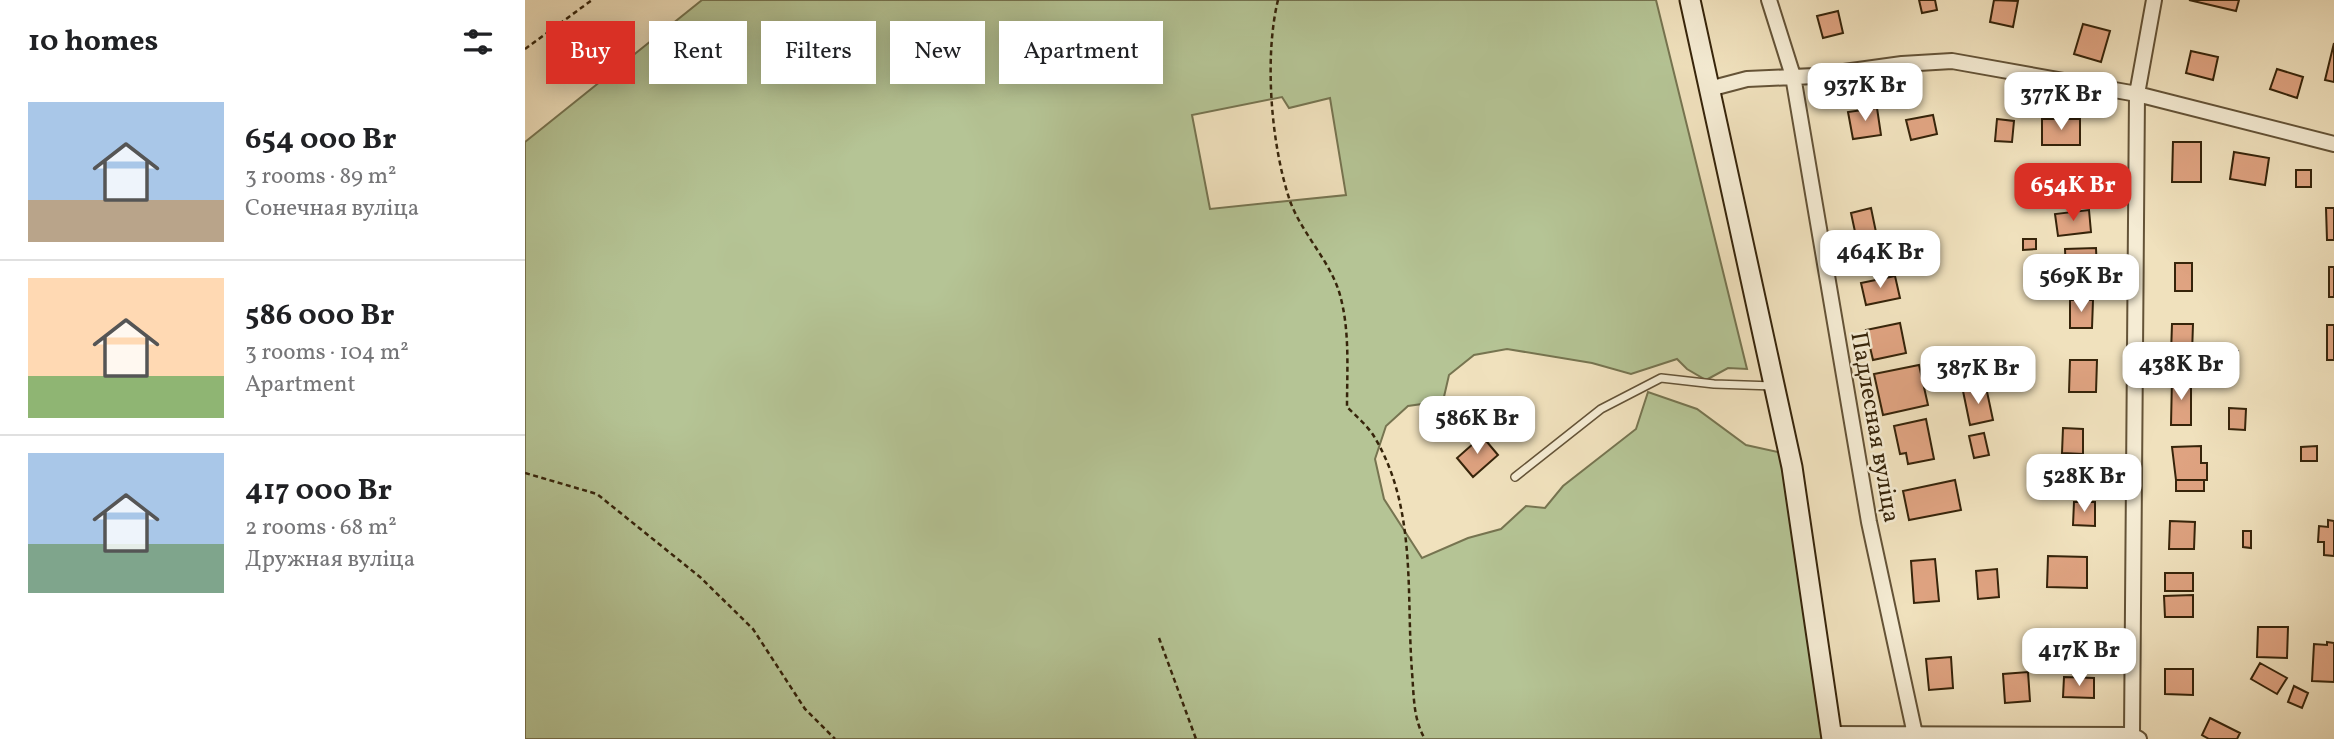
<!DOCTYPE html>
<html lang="en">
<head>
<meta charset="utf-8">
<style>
  body { margin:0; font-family:Vollkorn,serif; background:#f2f2f2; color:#202124; height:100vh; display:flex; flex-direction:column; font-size:26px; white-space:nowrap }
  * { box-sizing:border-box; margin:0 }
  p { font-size:23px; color:#757577 }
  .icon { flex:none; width:38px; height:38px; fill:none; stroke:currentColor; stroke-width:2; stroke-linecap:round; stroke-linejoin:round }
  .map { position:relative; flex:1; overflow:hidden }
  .drawer { display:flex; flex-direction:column; background:#fff; width:525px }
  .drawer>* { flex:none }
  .banner { position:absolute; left:21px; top:21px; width:665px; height:63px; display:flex; gap:14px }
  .price { position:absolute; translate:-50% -60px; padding:0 16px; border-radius:14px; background:#fff; color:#222; font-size:23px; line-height:46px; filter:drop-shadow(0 2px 4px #0008) }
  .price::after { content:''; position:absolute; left:50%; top:42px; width:21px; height:16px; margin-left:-10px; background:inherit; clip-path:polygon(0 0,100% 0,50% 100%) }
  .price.current { background:#d93025; color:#fff }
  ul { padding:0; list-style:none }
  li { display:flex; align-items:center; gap:21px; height:175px; padding:0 28px }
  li+li { border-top:2px solid #e0e0e0 }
  li span { display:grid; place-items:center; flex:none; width:196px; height:140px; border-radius:0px; color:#555 }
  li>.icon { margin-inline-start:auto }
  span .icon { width:84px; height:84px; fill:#fffc; stroke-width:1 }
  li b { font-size:30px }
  h2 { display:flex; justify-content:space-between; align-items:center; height:84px; padding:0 28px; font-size:30px }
  .tag { padding:0 24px; border-radius:0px; background:#fff; box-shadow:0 4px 18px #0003; font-size:24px; line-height:63px }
  .tag.current { background:#d93025; color:#fff }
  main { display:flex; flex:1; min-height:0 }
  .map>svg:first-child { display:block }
</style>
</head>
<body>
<main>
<section class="drawer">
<h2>10 homes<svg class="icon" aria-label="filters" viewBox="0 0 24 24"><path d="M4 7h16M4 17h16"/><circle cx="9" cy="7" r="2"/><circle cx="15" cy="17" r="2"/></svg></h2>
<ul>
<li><span style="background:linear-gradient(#a9c7e8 70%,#b9a48a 0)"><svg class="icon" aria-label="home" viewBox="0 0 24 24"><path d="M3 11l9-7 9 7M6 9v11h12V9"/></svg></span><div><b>654 000 Br</b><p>3 rooms · 89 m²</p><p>Сонечная вуліца</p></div></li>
<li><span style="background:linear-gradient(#ffd9b3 70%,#8fb573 0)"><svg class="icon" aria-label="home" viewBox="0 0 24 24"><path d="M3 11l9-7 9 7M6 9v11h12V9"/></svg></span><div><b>586 000 Br</b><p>3 rooms · 104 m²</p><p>Apartment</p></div></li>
<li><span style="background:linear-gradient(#a9c7e8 65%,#7fa58c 0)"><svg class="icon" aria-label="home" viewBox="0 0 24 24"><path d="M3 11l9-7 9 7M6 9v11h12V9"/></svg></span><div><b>417 000 Br</b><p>2 rooms · 68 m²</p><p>Дружная вуліца</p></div></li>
</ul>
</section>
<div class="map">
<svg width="1809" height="739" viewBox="0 0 1809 739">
  <rect width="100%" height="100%" fill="#f0e1bd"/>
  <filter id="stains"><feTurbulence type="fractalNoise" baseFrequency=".00286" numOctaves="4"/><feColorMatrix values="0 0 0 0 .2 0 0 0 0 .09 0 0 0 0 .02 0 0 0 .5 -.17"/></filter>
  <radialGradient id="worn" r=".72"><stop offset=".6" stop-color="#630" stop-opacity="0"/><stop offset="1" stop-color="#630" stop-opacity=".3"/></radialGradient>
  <!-- green -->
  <path fill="#b5c495" stroke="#767450" stroke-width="2" fill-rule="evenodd" d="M177,0H1131L1222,369L1203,368L1181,380L1162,369L1152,359L1106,374L1067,363L982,349L949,355L924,375L918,401L883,406L861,426L850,459L859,499L897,558L943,538L976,529L1001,506L1020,508L1038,486L1111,429L1123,392L1172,409L1221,445L1257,453L1298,739H0V142ZM757,97L764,108L805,98L821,195L685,209L667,115Z"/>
  <!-- building -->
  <path fill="#dfa381" stroke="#36240a" stroke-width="2" d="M1394,0H1410L1412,10L1397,13Z
    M1469,0L1493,1L1488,27L1465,22Z
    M1664,0H1714L1711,11Z
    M1313,11L1318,33L1298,38L1292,16Z
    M1558,24L1585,31L1576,62L1549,54Z
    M1809,43V82L1800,80Z
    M1666,51L1693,57L1688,80L1661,73Z
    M1752,69L1778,77L1772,98L1745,89Z
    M1352,108L1356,135L1328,139L1323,112Z
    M1408,115L1412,134L1386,140L1381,120Z
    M1472,119L1489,121L1487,142L1470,141Z
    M1517,119H1555V145H1517Z
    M1648,142H1676V182H1647Z
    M1709,152L1744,158L1740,185L1705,179Z
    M1771,170H1786V187H1771Z
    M1498,186H1513V195H1498Z
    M1346,208L1352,237L1332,241L1326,213Z
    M1801,208H1809V240H1802Z
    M1564,210L1566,232L1533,236L1530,214Z
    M1498,239H1511V249L1498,250Z
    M1571,248L1572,271L1541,273L1540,249Z
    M1650,263H1667V291H1650Z
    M1804,267H1809V297H1804Z
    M1370,276L1375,298L1341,305L1336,283Z
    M1545,300H1568L1567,328H1545Z
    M1375,323L1381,353L1348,360L1341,330Z
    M1647,324H1668L1667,354H1646Z
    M1802,325H1809V360H1802Z
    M1682,351H1713L1712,365L1683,366Z
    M1545,360H1572L1571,392H1544Z
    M1394,365L1403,405L1358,415L1349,374Z
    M1647,378H1666V425H1646Z
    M1461,387L1468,420L1445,425L1438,391Z
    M1704,408L1721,409L1720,430L1704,429Z
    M1401,419L1409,459L1383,464L1381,453L1375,454L1369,426Z
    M1538,428L1558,429V454L1537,453Z
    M1459,433L1464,455L1449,458L1444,436Z
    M957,436L973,455L948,477L932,458Z
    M1676,446V463H1682V480H1651L1647,447Z
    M1792,446V461H1776V447Z
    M1430,480L1436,510L1384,520L1378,491Z
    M1651,480H1679V491H1651Z
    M1549,502H1570V526L1548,525Z
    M1803,520L1809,521V556L1799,555V542H1793L1794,526L1803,527Z
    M1645,521L1670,522L1669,549H1644Z
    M1718,531H1726V548L1718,547Z
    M1523,556L1562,557V588L1522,587Z
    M1410,559L1414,601L1389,603L1386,561Z
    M1472,569L1474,597L1453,599L1451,571Z
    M1640,573H1668V591H1640Z
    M1668,595V617H1640L1639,596Z
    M1733,627H1763L1762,658L1732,657Z
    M1802,642L1809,643V682L1787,681L1789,644L1802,645Z
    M1426,657L1428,688L1404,690L1401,659Z
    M1735,663L1762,678L1752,694L1726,679Z
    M1640,669H1668V695L1640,694Z
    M1503,672L1505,701L1480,703L1478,674Z
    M1539,677L1569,678V698L1538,697Z
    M1769,686L1783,693L1777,708L1763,702Z
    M1685,718L1715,733L1712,739H1684L1677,735Z"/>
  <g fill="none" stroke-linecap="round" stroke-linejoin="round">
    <!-- lane casing -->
    <g stroke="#645337" stroke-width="10">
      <path id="lane" d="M990,477L1076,409L1136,378L1189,384L1249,386"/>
    </g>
    <!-- street casing -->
    <g stroke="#645337" stroke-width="18">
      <path id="street" d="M1244,0L1268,76L1344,522L1391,739
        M1184,89L1222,79L1290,76L1377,64L1427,61L1612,94L1809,144
        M1306,734L1607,735L1614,739
        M1607,735L1612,94L1629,0"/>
    </g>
    <!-- secondary casing -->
    <g stroke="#36240a" stroke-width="23">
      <path id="secondary" d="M1165,0L1267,467L1307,739"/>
    </g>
    <!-- path -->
    <path stroke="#36240a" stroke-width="2.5" stroke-dasharray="5 3.5" stroke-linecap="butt" d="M753,0C739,57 746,145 765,201C777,234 806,262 815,295C825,331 822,370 822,407C831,416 844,427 850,438C892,509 881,594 887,672C889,696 888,719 900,739
      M0,49L67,0
      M0,473L72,494L175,577L228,629L280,709L310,739
      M634,638L671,739"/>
    <!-- lane -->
    <use href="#lane" stroke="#f5ecd4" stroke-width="7"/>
    <!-- street -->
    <use href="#street" stroke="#f5ecd4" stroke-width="14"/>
    <!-- secondary -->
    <use href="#secondary" stroke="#f5ecd4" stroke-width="19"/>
  </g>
  <g text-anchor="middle" stroke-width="5" stroke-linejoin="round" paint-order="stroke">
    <!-- street labels -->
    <g font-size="24" fill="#36240a" stroke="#f5ecd4">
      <text transform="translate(1351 427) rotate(80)" y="8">Падлесная вуліца</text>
    </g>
  </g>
  <rect width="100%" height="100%" filter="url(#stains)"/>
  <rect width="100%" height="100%" fill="url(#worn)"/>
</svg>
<b class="price" style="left:1340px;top:123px">937K Br</b>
<b class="price" style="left:1536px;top:132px">377K Br</b>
<b class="price current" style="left:1548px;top:223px">654K Br</b>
<b class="price" style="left:1355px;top:290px">464K Br</b>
<b class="price" style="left:1556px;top:314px">569K Br</b>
<b class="price" style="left:1656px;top:402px">438K Br</b>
<b class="price" style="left:1453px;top:406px">387K Br</b>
<b class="price" style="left:952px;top:456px">586K Br</b>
<b class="price" style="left:1559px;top:514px">528K Br</b>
<b class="price" style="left:1554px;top:688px">417K Br</b>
<div class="banner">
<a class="tag current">Buy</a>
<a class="tag">Rent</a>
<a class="tag">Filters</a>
<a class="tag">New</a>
<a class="tag">Apartment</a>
</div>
</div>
</main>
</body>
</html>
